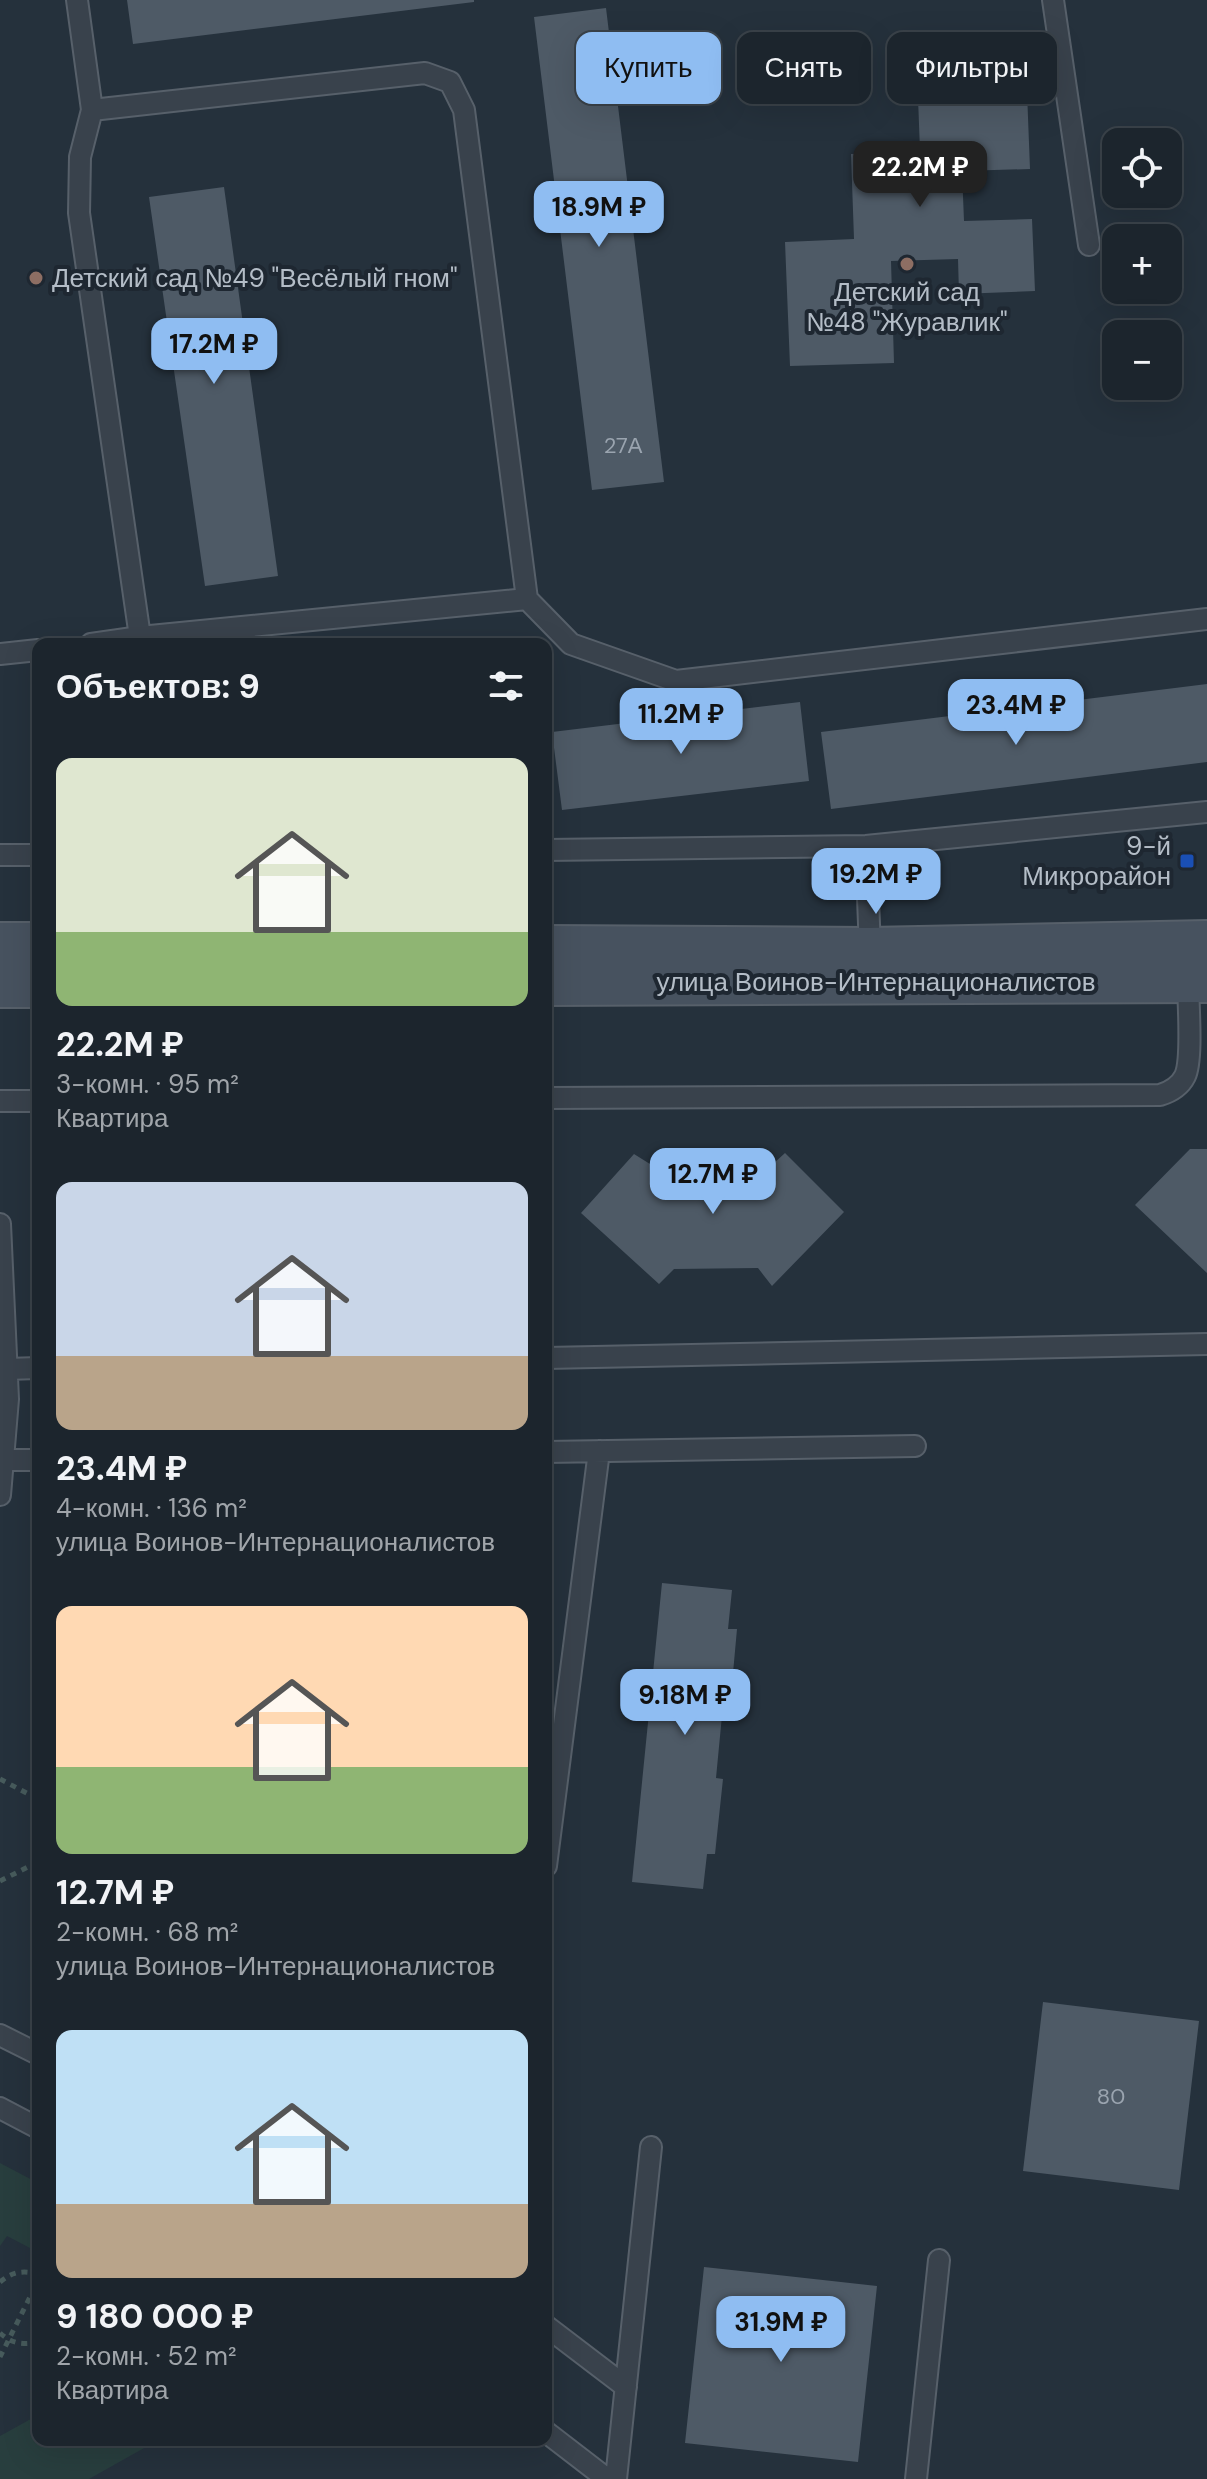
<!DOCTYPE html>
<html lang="ru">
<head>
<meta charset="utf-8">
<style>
  body { margin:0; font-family:"DM Sans",sans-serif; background:#293139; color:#f1f3f6; height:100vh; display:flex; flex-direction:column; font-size:30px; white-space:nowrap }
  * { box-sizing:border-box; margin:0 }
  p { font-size:26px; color:#a0a5aa }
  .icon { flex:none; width:44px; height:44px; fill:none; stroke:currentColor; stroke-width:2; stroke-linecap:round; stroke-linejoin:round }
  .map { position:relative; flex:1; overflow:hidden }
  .side { position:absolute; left:32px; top:638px; width:520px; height:1808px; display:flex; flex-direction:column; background:#1c252d; border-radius:16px; box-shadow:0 8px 32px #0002,0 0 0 2px #3a4249 }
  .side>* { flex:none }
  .top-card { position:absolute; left:576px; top:32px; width:510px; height:72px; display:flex; gap:16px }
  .fabs { position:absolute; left:1102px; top:128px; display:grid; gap:16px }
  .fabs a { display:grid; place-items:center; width:80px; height:80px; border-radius:16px; background:#1c252d; box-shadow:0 8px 32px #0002,0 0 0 2px #3a4249; font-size:40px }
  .price { position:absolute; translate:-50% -68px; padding:0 18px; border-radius:16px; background:#8fbdf2; color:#111; font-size:26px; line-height:52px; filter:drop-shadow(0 2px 4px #0008) }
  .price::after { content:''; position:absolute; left:50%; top:48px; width:24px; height:18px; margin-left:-12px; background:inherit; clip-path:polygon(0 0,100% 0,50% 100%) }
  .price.current { background:#222; color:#fff }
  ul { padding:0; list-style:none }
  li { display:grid; align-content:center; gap:16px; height:424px; padding:0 24px }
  li span { display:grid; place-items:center; height:248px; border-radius:16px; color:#555 }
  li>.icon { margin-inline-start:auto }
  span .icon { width:144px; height:144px; fill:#fffc; stroke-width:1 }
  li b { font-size:34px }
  h2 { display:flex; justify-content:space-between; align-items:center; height:96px; padding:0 24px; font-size:34px }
  .tag { padding:0 28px; border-radius:16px; background:#1c252d; box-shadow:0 8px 32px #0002,0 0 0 2px #3a4249; font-size:28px; line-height:72px }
  .tag.current { background:#8fbdf2; color:#111 }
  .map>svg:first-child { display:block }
</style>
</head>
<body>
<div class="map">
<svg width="1207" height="2479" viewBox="0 0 1207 2479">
  <rect width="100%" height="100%" fill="#25313c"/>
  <!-- green -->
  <path fill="#283e3e" d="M0,2163L38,2183V2233L30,2248L7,2236L0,2246Z
    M38,2415V2440H151L153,2443L89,2479H0V2436Z"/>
  <!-- building -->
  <path fill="#4e5a66" d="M127,0H474V2L133,44Z
    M606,8L664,482L592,490L534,17Z
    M1025,40L1030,169L962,171L964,221L1032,219L1035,291L959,294L958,259L891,261L894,363L790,366L785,242L854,239L851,154L920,151L916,44Z
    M224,187L278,576L205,586L149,197Z
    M1207,684V762L831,809L821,732Z
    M800,702L809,781L562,810L552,732Z
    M1190,1149H1207V1273L1135,1205Z
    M785,1153L844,1212L772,1286L758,1268L674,1269L659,1284L581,1213L634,1154L650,1164H773Z
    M662,1583L732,1590L728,1629H737L730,1706L723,1705L716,1778L723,1779L715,1854H707L703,1889L632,1882Z
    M1043,2002L1199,2021L1179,2190L1023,2171Z
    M704,2267L877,2286L858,2462L685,2443Z"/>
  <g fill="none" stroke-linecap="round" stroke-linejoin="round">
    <!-- service casing -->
    <g stroke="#57606a" stroke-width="24">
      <path id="service" d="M77,0L92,110L80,157L79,213L140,637L91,644
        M1053,0L1089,245
        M92,110L425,73L450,82L464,110L527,599L571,644L676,681L1207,619
        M140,637L527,599
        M0,654L38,650
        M866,846L870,950
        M546,850L866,846L1207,812
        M0,855H38
        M546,1098L1160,1095C1170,1092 1180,1086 1185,1076C1193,1059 1188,1003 1188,980
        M0,1101H38
        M0,1224L8,1399L0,1495
        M546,1358L1207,1344
        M7,1369L38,1368
        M546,1452L915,1446
        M4,1460H38
        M546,1866L599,1451
        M0,2035L38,2054
        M0,2108L38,2128
        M546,2326L626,2387
        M546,2432L607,2479
        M616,2479L651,2147
        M916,2479L939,2260"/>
    </g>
    <!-- secondary casing -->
    <g stroke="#57606a" stroke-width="48">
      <path id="secondary" d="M0,945H38
        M546,948L870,950L1207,943
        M546,983L1207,980
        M0,985H38"/>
    </g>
    <!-- path -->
    <path stroke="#475b5c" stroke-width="5" stroke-dasharray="6 6" stroke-linecap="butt" d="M0,1779L38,1799
      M0,1881L38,1862
      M0,2282C12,2272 22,2270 38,2274
      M0,2333C12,2344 23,2345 38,2342
      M0,2357L38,2281
      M168,2440L169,2441"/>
    <!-- service -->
    <use href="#service" stroke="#39424c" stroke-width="20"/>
    <!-- secondary -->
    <use href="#secondary" stroke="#47525f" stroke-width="44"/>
  </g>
  <!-- markers -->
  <g fill="#8d6e63" stroke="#1e2731" stroke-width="3">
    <circle cx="907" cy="264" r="8"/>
    <circle cx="36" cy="278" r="8"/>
  </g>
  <rect fill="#1a4fb4" stroke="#1e2731" stroke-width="3" x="1179" y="853" width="16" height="16" rx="4"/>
  <g text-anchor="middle" stroke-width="8" stroke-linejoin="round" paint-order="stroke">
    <!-- number labels -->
    <g font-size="22" fill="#9aa4af">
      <text x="623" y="453">27А</text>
      <text x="1111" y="2104">80</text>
    </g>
    <!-- poi labels -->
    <g font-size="26" fill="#b4bdc7" stroke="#1e2731" text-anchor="start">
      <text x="52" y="287">Детский сад №49 "Весёлый гном"</text>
      <text x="907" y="301" text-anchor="middle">Детский сад<tspan x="907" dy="30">№48 "Журавлик"</tspan></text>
      <text x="1171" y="855" text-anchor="end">9-й<tspan x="1171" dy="30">Микрорайон</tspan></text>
    </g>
    <!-- street labels -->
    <g font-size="26" fill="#b4bdc7" stroke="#1e2731">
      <text x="876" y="991">улица Воинов-Интернационалистов</text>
    </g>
  </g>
</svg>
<div class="fabs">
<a><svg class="icon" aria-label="locate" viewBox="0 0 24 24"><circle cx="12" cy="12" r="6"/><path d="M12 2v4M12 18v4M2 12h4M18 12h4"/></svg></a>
<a>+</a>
<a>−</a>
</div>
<b class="price current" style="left:920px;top:209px">22.2M ₽</b>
<b class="price" style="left:599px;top:249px">18.9M ₽</b>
<b class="price" style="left:214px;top:386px">17.2M ₽</b>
<b class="price" style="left:1016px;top:747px">23.4M ₽</b>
<b class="price" style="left:681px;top:756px">11.2M ₽</b>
<b class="price" style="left:876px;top:916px">19.2M ₽</b>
<b class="price" style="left:713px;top:1216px">12.7M ₽</b>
<b class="price" style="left:685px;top:1737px">9.18M ₽</b>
<b class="price" style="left:781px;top:2364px">31.9M ₽</b>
<div class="top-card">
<a class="tag current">Купить</a>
<a class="tag">Снять</a>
<a class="tag">Фильтры</a>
</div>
<section class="side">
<h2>Объектов: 9<svg class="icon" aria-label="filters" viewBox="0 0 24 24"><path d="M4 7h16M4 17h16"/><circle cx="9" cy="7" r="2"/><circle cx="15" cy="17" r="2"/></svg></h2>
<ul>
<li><span style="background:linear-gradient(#dfe7d0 70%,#8fb573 0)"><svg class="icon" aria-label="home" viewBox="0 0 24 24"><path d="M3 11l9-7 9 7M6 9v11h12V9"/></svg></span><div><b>22.2M ₽</b><p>3-комн. · 95 m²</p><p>Квартира</p></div></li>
<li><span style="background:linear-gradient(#c9d6e8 70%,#b9a48a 0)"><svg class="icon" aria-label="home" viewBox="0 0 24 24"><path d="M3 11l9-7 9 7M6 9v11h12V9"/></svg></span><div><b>23.4M ₽</b><p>4-комн. · 136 m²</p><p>улица Воинов-Интернационалистов</p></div></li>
<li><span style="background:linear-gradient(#ffd9b3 65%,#8fb573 0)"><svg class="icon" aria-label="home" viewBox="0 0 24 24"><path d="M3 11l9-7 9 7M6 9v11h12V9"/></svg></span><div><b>12.7M ₽</b><p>2-комн. · 68 m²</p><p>улица Воинов-Интернационалистов</p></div></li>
<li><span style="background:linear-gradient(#bfe0f5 70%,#b9a48a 0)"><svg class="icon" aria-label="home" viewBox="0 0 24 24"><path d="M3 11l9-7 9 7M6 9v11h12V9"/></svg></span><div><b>9 180 000 ₽</b><p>2-комн. · 52 m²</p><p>Квартира</p></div></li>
</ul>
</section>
</div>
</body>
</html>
